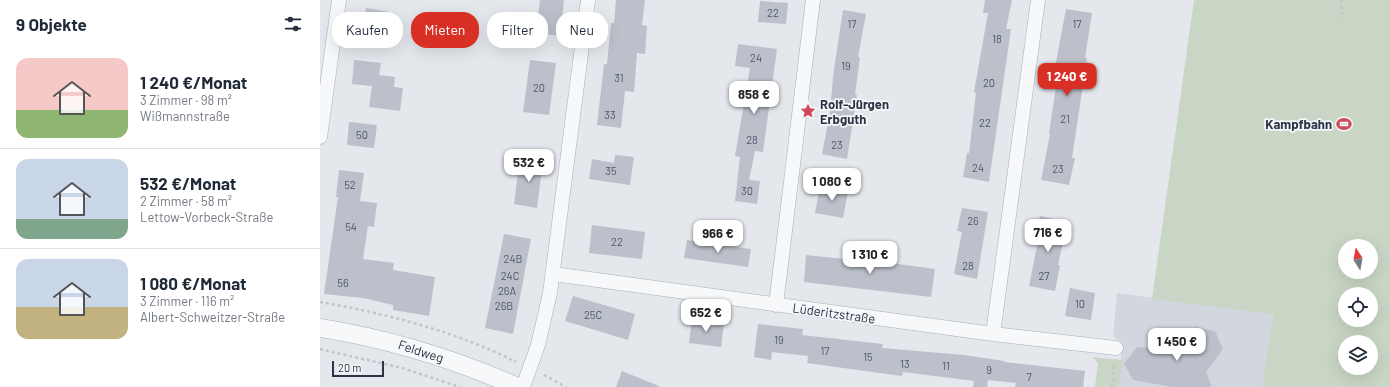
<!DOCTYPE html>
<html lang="de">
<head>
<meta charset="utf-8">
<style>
  body { margin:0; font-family:Barlow,sans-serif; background:#f6f6f7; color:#1f2937; height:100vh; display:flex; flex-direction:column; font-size:15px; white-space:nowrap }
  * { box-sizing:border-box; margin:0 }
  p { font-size:13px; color:#747a83 }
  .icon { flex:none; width:22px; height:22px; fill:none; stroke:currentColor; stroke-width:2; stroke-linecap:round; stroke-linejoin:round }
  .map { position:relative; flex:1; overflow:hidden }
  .drawer { display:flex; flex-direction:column; background:#fff; width:320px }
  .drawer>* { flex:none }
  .hud { position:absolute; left:12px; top:12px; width:380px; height:36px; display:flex; gap:8px }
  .needle { width:26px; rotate:349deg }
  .buttons { position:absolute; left:1018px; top:239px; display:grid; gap:8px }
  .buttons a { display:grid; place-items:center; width:40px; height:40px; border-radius:50%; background:#fff; box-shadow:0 4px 16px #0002; font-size:20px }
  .scale { position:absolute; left:12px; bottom:10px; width:52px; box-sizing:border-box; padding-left:4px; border:2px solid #2b3445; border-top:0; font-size:11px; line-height:14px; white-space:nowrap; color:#2b3445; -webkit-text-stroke:3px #f4f6f9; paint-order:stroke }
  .price { position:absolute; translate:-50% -34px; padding:0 9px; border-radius:8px; background:#fff; color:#222; font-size:13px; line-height:26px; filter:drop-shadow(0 1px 2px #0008) }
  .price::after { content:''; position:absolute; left:50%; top:24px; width:12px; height:9px; margin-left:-6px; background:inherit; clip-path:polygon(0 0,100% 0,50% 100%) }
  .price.selected { background:#d93025; color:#fff }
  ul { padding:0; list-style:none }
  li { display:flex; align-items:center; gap:12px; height:100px; padding:0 16px }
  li+li { border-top:1px solid #e0e1e3 }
  li span { display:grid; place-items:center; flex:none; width:112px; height:80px; border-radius:12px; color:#555 }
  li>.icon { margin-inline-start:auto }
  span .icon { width:48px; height:48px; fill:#fffc; stroke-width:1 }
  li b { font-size:17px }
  h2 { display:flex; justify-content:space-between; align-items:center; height:48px; padding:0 16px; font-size:17px }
  .pill { padding:0 14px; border-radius:16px; background:#fff; box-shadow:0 4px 16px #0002; font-size:14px; line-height:36px }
  .pill.selected { background:#d93025; color:#fff }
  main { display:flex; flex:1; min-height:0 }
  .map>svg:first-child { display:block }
</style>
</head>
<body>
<main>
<section class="drawer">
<h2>9 Objekte<svg class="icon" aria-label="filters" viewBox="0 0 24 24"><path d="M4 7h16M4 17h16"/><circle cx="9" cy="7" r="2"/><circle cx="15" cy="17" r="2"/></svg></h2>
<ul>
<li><span style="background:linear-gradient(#f6c9c9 65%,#8fb573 0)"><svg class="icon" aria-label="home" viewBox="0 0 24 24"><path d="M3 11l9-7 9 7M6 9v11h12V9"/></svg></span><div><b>1 240 €/Monat</b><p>3 Zimmer · 98 m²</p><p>Wißmannstraße</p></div></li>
<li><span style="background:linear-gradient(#c9d6e8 75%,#7fa58c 0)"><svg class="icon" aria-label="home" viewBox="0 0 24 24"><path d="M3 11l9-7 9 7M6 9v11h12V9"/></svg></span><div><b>532 €/Monat</b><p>2 Zimmer · 58 m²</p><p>Lettow-Vorbeck-Straße</p></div></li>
<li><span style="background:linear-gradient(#c9d6e8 60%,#c2b280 0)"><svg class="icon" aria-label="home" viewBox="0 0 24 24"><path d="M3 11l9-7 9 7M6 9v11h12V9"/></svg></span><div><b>1 080 €/Monat</b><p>3 Zimmer · 116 m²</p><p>Albert-Schweitzer-Straße</p></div></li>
</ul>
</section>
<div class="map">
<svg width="1070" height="387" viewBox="0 0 1070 387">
  <rect width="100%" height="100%" fill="#e4e7ec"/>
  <!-- built -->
  <path fill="#d2d6de" d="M797,293L953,314L942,387H799L802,342L793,336Z"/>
  <!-- green -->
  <path fill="#c9d6c5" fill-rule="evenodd" d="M874,0H1070V387H942L953,314L832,299ZM1025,246H1051V272H1025ZM1025,294H1051V320H1025ZM1025,342H1051V368H1025Z
    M772,357L802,360L799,387H775L778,363Z"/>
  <!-- building -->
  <path fill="#bbc0ca" d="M220,0H244L240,36L216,33Z
    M296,0H325L322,25L327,26L325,54L317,53L314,92L305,91L301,128L277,125L284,64H287L291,23H294Z
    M665,0H692L686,29H691L669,182L643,177L647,153H649L656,93L654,92L668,13H663Z
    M440,1L468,3L466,24L438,22Z
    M46,8L70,12L66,32L42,28Z
    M746,9L772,13L765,58H767L752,158H755L749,185L721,180L730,134H729L737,79L733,78Z
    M523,10L546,14L538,57H540L535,95H537L527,159L502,154L510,113L513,76Z
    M418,44L457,49L443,152L435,151L429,180L440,181L437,204L415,201L420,157L415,156L430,68L415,66Z
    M34,60L61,63L59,75L75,77L74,87L83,88L80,111L49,107L52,86L32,84Z
    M210,60L236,63L229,115L203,112Z
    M29,122L57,125L54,148L27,145Z
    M295,155L314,157L310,185L269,179L272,159L294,163Z
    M200,158L223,161L217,208L194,204Z
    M19,170L44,173L40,201L57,203L54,227L48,226L43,259L74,263L73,270L115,277L109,316L73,310V305L43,298L4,294L18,197H16Z
    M500,186L528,191L523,218L495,213Z
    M642,208L668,212L657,279L634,274L642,232L637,231Z
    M720,216L747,222L738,265H740L735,291L709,286L718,241L714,240Z
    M272,225L325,232L322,259L269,253Z
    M184,234L211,239L193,334L165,328Z
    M367,240L431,249L428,267L364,258Z
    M486,255L534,260L535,257L563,260V262L615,269L611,297L484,282Z
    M750,288L775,293L771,320L745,316Z
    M253,296L315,314L308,340L245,321Z
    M372,319L404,323L401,347L369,343Z
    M438,324L483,329L482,335L563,344L562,348L644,355L684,361V362L765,371L763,387H695L696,383L668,380L667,387H653L654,381L583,372L582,376L487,363L488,356L452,352L451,360L434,357Z
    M875,327L895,331L903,349L886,372L892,387H853L813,380L804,364L817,347L858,350Z
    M302,371L339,386V387H296Z"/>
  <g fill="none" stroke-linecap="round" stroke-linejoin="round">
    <!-- minor casing -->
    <g stroke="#a9aeb7" stroke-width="15">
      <path id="minor" d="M0,137L19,0
        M233,274L673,334L796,348
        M456,305L493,0
        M673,334L718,0
        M203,387L218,345L230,293L268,0"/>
    </g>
    <!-- tertiary casing -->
    <g stroke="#a9aeb7" stroke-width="19">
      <path id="tertiary" d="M0,328C69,339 134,359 198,387"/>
    </g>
    <!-- path -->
    <path stroke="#c2c5cb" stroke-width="2.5" stroke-dasharray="3 3" stroke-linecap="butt" d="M1021,0L1023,19
      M0,302C64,313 138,332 196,362
      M0,349L82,368L140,387
      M224,375L246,387
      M792,387L794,364"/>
    <!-- minor -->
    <use href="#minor" stroke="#f7f8fa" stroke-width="14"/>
    <!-- tertiary -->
    <use href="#tertiary" stroke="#f7f8fa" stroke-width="18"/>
  </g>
  <!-- icons -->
  <defs>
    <g id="sight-bare" transform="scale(1.2)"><path d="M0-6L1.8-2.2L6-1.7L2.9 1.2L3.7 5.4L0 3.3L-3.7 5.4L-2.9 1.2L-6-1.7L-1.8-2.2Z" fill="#d1495b" stroke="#f4f6f9" stroke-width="2.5" paint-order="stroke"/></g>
    <g id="stadium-bare" transform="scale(1.2)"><path d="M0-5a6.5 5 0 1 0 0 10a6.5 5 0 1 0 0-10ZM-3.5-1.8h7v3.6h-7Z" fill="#d1495b" stroke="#f4f6f9" stroke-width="2.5" paint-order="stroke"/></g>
  </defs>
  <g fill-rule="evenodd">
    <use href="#sight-bare" x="488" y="111"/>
    <use href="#stadium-bare" x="1024" y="124"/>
  </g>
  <g text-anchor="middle" stroke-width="3.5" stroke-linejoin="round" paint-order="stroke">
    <!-- number labels -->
    <g font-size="11" fill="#4f5766">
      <text x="453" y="17">22</text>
      <text x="532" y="28">17</text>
      <text x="757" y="28">17</text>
      <text x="677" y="43">18</text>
      <text x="436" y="62">24</text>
      <text x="526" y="70">19</text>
      <text x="299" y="82">31</text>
      <text x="669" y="87">20</text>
      <text x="219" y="92">20</text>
      <text x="290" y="119">33</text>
      <text x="745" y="123">21</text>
      <text x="665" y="127">22</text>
      <text x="42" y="139">50</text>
      <text x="432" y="144">28</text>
      <text x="517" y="149">23</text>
      <text x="658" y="172">24</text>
      <text x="738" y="173">23</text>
      <text x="291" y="175">35</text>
      <text x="30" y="189">52</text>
      <text x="427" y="195">30</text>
      <text x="653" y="225">26</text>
      <text x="31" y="231">54</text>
      <text x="297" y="246">22</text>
      <text x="193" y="263">24B</text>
      <text x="648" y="270">28</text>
      <text x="190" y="280">24C</text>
      <text x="724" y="280">27</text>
      <text x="23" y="287">56</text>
      <text x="187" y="295">26A</text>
      <text x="760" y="308">10</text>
      <text x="184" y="310">26B</text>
      <text x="273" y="319">25C</text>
      <text x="459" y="344">19</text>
      <text x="505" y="355">17</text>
      <text x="548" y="361">15</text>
      <text x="585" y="368">13</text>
      <text x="626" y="370">11</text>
      <text x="669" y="374">9</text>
      <text x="709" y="381">7</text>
    </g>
    <!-- poi labels -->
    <g font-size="13" font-weight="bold" fill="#2b3445" stroke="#f4f6f9" text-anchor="start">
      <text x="500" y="109">Rolf-Jürgen<tspan x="500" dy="15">Erbguth</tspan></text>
      <text x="1012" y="129" text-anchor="end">Kampfbahn</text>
    </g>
    <!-- street labels -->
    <g font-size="13" fill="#2b3445" stroke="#f4f6f9">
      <text transform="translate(514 313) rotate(8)" y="5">Lüderitzstraße</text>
      <text transform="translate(101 351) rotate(18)" y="5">Feldweg</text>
    </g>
  </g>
</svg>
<div class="buttons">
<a><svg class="needle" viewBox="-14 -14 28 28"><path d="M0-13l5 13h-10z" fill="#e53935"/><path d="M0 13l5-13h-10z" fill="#747a83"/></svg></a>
<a><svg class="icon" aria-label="locate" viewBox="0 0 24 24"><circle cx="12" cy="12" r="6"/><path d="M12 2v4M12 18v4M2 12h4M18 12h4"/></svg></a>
<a><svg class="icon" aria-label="layers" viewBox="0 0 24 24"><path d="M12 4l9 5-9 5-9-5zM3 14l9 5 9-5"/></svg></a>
</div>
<div class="scale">20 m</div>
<b class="price selected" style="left:747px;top:97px">1 240 €</b>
<b class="price" style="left:434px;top:115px">858 €</b>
<b class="price" style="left:209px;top:183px">532 €</b>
<b class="price" style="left:512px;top:202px">1 080 €</b>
<b class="price" style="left:728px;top:253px">716 €</b>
<b class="price" style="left:398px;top:254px">966 €</b>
<b class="price" style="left:550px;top:275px">1 310 €</b>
<b class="price" style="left:386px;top:333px">652 €</b>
<b class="price" style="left:857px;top:362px">1 450 €</b>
<div class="hud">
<a class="pill">Kaufen</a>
<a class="pill selected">Mieten</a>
<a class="pill">Filter</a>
<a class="pill">Neu</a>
</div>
</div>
</main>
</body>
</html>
